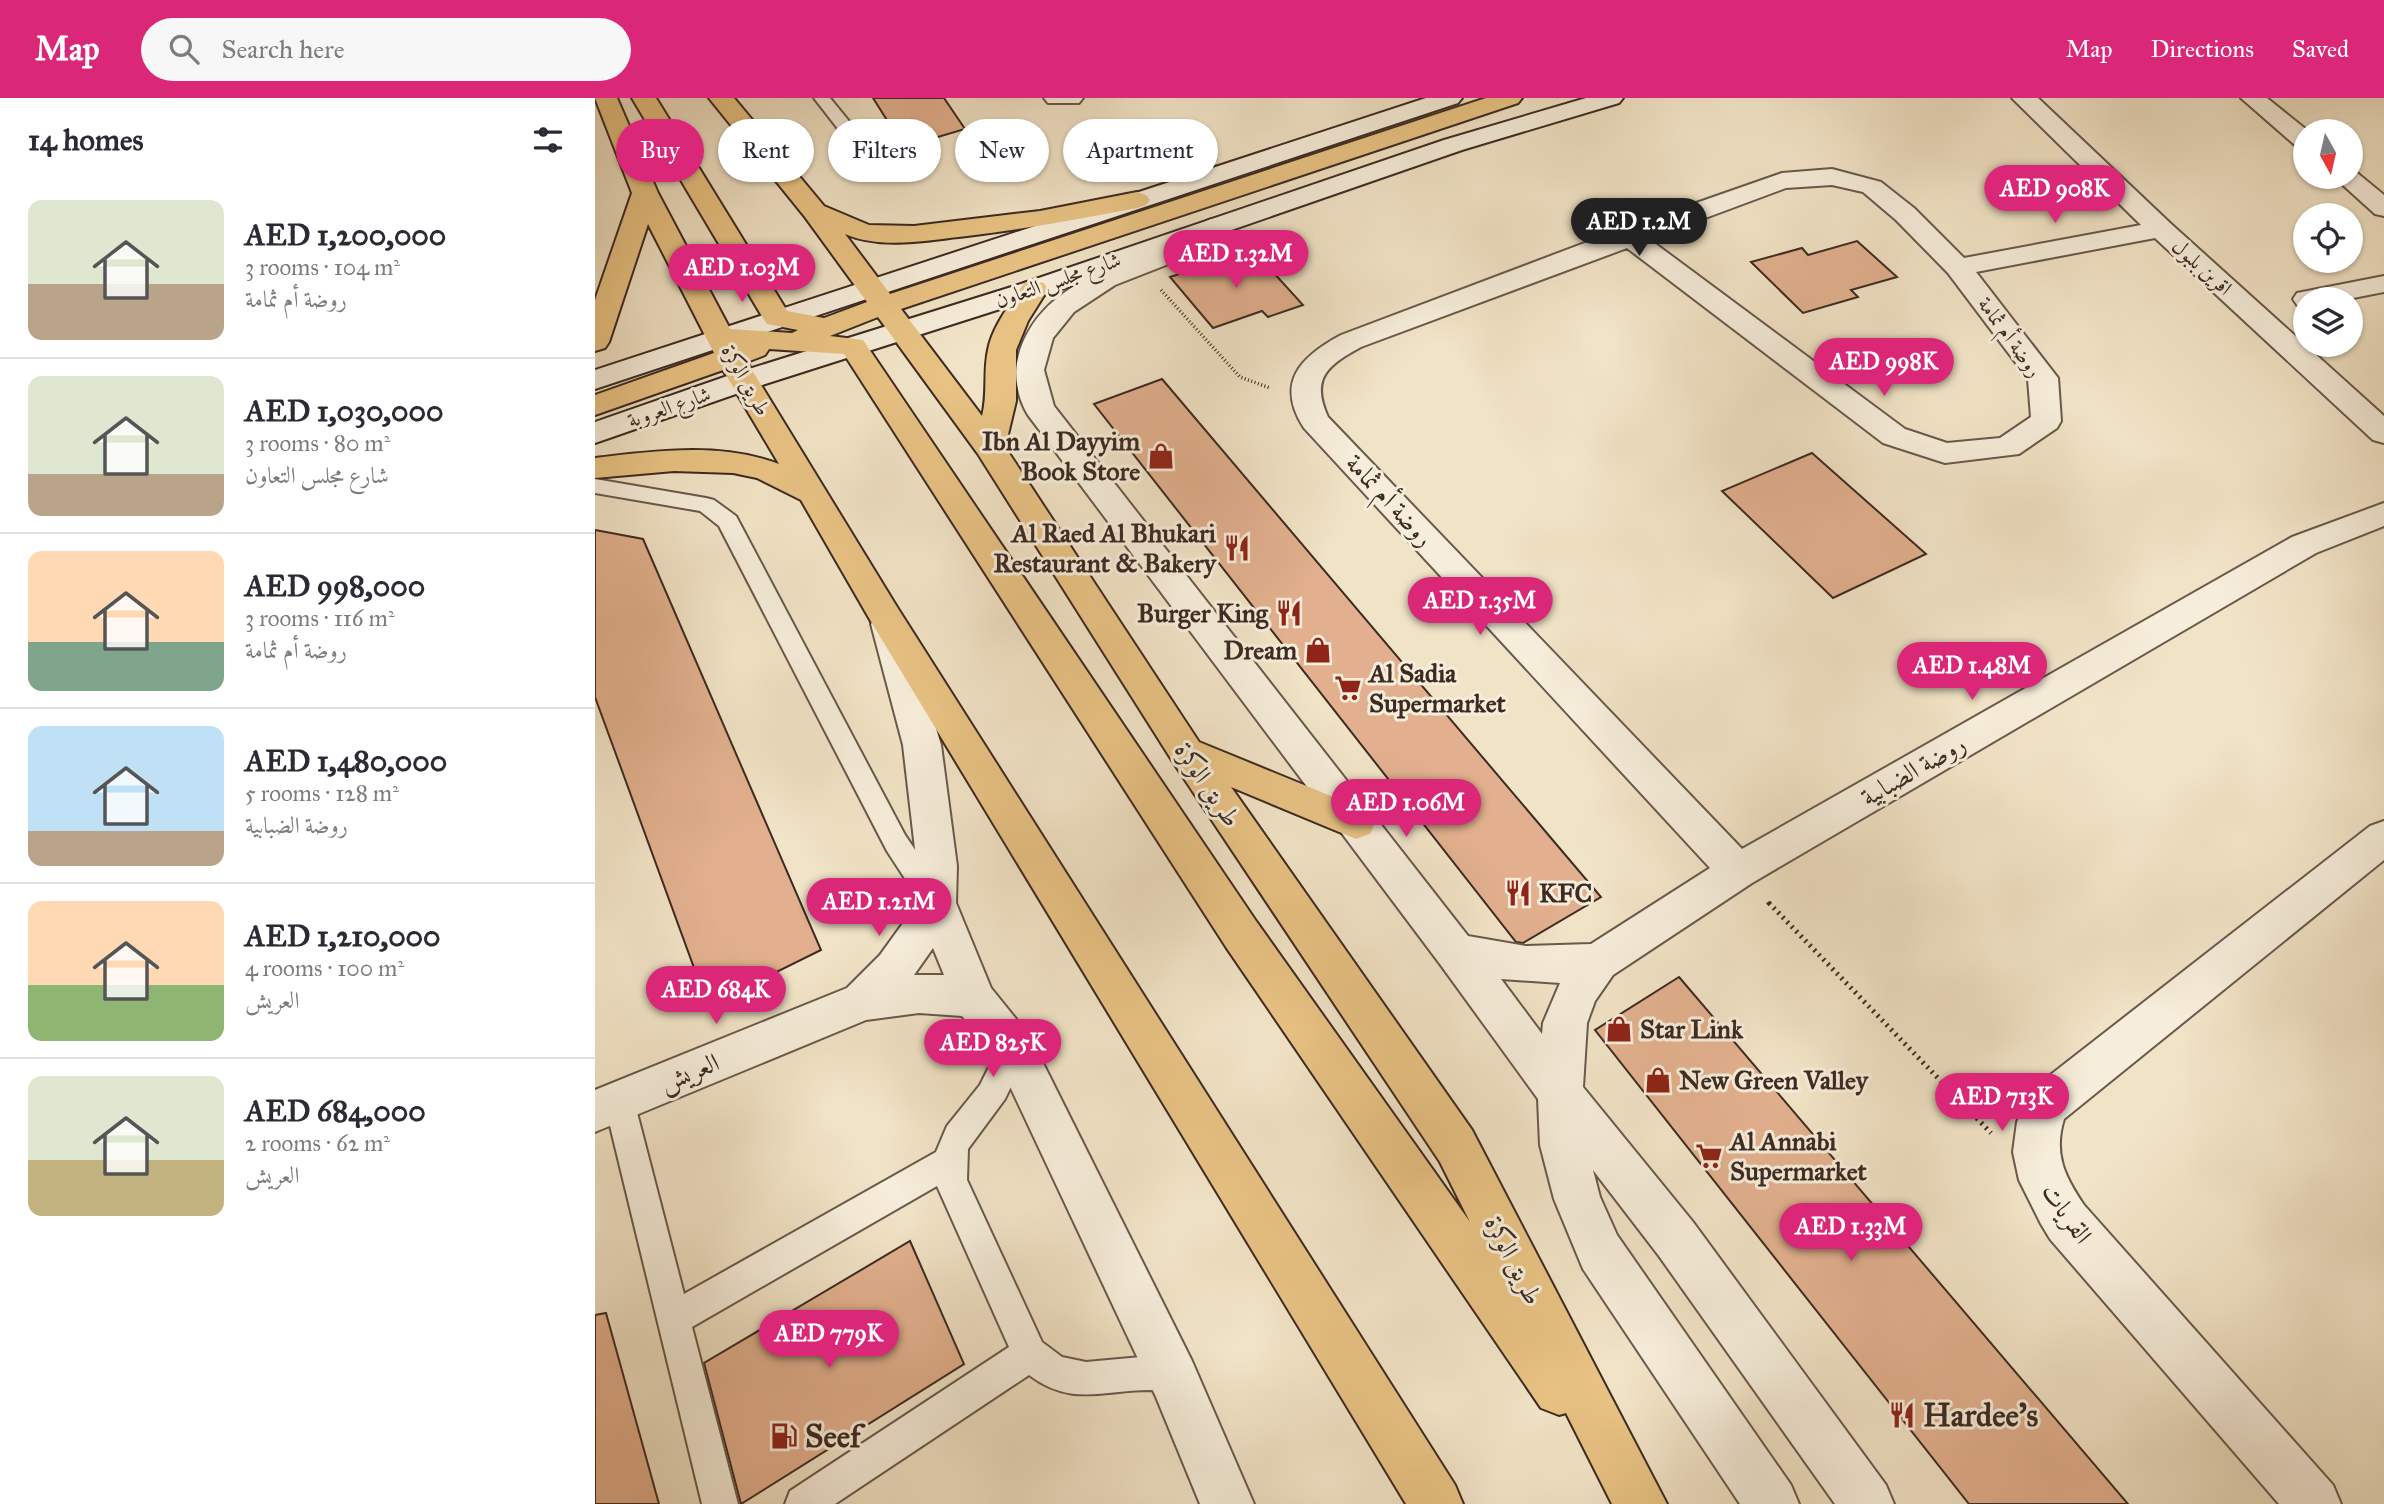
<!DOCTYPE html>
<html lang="en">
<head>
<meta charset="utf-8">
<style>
  body { margin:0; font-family:"IM FELL Great Primer",Amiri,serif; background:#f7f7f7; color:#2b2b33; height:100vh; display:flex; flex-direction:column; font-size:26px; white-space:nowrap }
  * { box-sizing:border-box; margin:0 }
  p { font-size:23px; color:#7c7c81 }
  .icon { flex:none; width:38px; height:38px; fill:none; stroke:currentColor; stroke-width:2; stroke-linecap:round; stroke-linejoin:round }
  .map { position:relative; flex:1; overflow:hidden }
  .side { display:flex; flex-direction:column; background:#fff; width:595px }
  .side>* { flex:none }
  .banner { position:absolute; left:21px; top:21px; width:665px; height:63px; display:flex; gap:14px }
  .needle { width:46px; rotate:172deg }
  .fabs { position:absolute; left:1698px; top:21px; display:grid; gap:14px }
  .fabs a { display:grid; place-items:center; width:70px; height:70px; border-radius:50%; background:#fff; box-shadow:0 2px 5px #0004; font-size:35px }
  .price { position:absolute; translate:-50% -60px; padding:0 16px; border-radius:24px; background:#db2777; color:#fff; font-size:23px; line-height:46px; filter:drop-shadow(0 2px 4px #0008) }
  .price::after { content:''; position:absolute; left:50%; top:42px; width:21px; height:16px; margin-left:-10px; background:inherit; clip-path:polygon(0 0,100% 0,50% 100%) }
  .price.active { background:#222; color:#fff }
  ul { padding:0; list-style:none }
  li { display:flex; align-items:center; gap:21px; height:175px; padding:0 28px }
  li+li { border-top:2px solid #e1e1e2 }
  li span { display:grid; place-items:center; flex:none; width:196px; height:140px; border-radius:14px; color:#555 }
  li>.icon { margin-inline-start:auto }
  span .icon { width:84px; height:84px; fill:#fffc; stroke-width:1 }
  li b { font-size:30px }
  h2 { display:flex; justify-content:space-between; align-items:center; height:84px; padding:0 28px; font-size:30px }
  .pill { padding:0 24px; border-radius:32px; background:#fff; box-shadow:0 2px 5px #0004; font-size:24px; line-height:63px }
  .pill.active { background:#db2777; color:#fff }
  header { display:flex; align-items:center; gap:42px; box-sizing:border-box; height:98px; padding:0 35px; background:#db2777; color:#fff }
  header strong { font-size:33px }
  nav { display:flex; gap:38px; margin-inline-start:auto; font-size:24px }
  .search { width:490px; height:63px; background:#f7f7f7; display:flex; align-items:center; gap:18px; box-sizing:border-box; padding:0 24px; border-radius:38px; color:#7c7c81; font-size:26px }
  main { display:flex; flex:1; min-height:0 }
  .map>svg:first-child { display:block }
</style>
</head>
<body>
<header>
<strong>Map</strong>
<div class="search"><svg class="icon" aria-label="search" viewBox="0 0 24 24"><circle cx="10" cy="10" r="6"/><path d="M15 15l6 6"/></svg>Search here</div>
<nav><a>Map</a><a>Directions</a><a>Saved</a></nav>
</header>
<main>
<section class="side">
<h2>14 homes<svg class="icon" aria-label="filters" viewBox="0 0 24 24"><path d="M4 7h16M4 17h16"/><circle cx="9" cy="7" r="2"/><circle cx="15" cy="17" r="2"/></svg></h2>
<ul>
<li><span style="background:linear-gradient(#dfe7d0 60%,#b9a48a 0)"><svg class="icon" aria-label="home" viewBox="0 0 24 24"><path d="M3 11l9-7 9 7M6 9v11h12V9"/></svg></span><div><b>AED 1,200,000</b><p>3 rooms · 104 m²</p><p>روضة أم ثمامة</p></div></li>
<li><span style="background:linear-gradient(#dfe7d0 70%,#b9a48a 0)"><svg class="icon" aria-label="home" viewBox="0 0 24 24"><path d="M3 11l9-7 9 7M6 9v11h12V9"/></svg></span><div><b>AED 1,030,000</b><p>3 rooms · 80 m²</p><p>شارع مجلس التعاون</p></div></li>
<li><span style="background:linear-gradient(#ffd9b3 65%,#7fa58c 0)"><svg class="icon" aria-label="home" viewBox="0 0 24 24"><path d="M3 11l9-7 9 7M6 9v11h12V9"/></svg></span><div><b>AED 998,000</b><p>3 rooms · 116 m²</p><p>روضة أم ثمامة</p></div></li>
<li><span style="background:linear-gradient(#bfe0f5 75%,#b9a48a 0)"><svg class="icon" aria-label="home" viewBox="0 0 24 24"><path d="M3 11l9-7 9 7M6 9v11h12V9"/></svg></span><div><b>AED 1,480,000</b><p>5 rooms · 128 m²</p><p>روضة الضبابية</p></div></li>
<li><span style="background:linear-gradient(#ffd9b3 60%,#8fb573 0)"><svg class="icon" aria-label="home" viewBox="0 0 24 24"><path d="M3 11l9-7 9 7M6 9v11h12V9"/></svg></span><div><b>AED 1,210,000</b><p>4 rooms · 100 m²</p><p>العريش</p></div></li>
<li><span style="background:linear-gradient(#dfe7d0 60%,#c2b280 0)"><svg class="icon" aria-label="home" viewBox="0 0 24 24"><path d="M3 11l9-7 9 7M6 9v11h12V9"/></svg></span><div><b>AED 684,000</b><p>2 rooms · 62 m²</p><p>العريش</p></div></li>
</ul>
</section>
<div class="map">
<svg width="1789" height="1406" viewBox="0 0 1789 1406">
  <rect width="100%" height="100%" fill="#f1e3c6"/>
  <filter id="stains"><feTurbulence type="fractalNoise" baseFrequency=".00286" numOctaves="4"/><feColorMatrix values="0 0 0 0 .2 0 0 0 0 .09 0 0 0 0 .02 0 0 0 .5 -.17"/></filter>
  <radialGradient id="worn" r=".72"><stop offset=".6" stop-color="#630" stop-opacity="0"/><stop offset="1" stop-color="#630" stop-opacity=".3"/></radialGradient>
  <!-- building -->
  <path fill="#e2b08e" stroke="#3c2a23" stroke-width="2" d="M278,0H349L370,31L309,49Z
    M1262,143L1302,179L1256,192L1263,199L1208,215L1156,164L1207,150L1213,157Z
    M658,152L708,207L673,219L667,213L618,230L575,179Z
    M567,281L1006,799L928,845L921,844L499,306Z
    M1217,355L1331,456L1238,500L1127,393Z
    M0,432L48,441L226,852L113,908L0,599Z
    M1084,879L1533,1406H1374L1000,932Z
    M315,1143L369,1266L146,1406L109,1265Z
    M11,1215L64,1406H0V1217Z"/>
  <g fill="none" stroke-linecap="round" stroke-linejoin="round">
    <!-- lane casing -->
    <g stroke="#69584c" stroke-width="4">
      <path id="lane" d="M219,0H235L280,55L282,59L280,63H268Z
        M0,381L111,400L119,402L141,418L310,737L351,797L355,805L351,813L341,817L331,813L292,753L124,428L105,413L0,395Z
        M419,937L430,941L434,951L410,1001L373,1051L372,1082L447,1244L467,1259L491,1264L557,1258L591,1269L596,1281L591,1293C576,1299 570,1293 555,1292C508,1292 476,1309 434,1277L240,1406H190L195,1393L414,1249L342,1088L97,1229L143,1406H107L9,1003L13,993L24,989L35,993L39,1003L89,1196L341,1054L352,1028L385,987L408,941Z"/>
    </g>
    <!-- street casing -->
    <g stroke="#69584c" stroke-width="4">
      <path id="street" d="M449,0H488L484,5H453Z
        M1417,0H1443L1575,125L1789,318V345L1778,342L1560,140L1381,174L1463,280L1466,323L1462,330L1424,356L1350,365L1288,345L1032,150L766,249C733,267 715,280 733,319L1147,751L1697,439L1789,405V428L1721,455L1157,785L1018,877L1000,903L992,925L988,989L1098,1124L1291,1387L1299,1406H1240L1064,1158L998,1072L1005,1099L1022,1137L1196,1387L1204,1406H1145L988,1171L959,1101L945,1047L943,1001L845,866L433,317C422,299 418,275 424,256C446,183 528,167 589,141C606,134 607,116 629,121L633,127L612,151L520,187L479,214L458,240L449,272L459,308L873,838L931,848L996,846L1115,770L709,330C680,285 705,259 746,237L1024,132L1187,75L1237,71L1286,84L1319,110L1369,160L1546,127ZM1237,87L1268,94L1301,122L1353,175L1433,281L1436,319L1405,340L1352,345L1310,331L1054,141L1191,90ZM906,881L965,885L948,925L947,936Z
        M1646,0H1672L1713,33H1710V50L1701,48Z
        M1755,72L1761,74L1789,97V118L1780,116L1739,79H1755Z
        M1789,178V194L1753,201H1710V209L1702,207L1698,201L1702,195Z
        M293,513L305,517L310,526L346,647L362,768L361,805L396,890L434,937L597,1263L659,1406H605L561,1299L404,965L367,918L324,915L271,922L0,1034V992L252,890L285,857L311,821L321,804L322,768L308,647L276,526L281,517ZM338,850L349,877H319Z
        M1789,723V762L1469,1021C1458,1056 1470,1079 1489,1107L1738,1387L1746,1406H1684L1455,1141L1446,1126L1424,1082L1418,1054L1422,1024L1436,992L1775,728Z"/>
    </g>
    <!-- secondary casing -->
    <g stroke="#3c2a23" stroke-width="4">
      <path id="secondary" d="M831,0H867L863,5L0,291V272Z
        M991,0H1028L1024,5L867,52L449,197L158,290L0,345V324L138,276L429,185L849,42Z"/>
    </g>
    <!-- highway casing -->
    <g stroke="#3c2a23" stroke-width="4">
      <path id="highway" d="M0,0H22L63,95L135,231L197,235L203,232L172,226L168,220L37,0H61L192,213L229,220L272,204L210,119L114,0H139L229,108L274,127L319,128L445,113L542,94L551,97L555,102L551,107L542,110C485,121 429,131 372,138C333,142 287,152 250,136L295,196L891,0H927L923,5L306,211L387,318C393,296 388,274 393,252C397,229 416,205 429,185L439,183L449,185L453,191L433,223L421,252V303L410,349L604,644L775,714L780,725L775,736L761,741L636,689L877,1032L1072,1406H1017L971,1315L964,1317L946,1310L631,849L249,256L174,251L170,257L152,264L302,509L860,1387L868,1406H811L278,527L206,402L162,380L138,375L79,373L0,380V360C61,353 125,344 184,366L128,272L0,317V297L119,255L53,126L14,244L10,250L0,253V202L37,95ZM283,219L383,356L578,664L845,1064L875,1124L661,823L268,242L235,238Z"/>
    </g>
    <!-- path-far2 -->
    <path stroke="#3c2a23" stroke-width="3.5" stroke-dasharray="1 2.5" stroke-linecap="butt" d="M566,192L645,279L675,290"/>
    <!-- path-far1 -->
    <path stroke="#3c2a23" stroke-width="4.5" stroke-dasharray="2 3.5" stroke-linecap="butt" d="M1173,804L1175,807"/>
    <!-- path -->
    <path stroke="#3c2a23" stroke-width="5" stroke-dasharray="2 4.5" stroke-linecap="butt" d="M1174,805L1396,1035"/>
    <!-- lane -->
    <use href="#lane" fill="#f6edda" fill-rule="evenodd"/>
    <!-- street -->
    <use href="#street" fill="#f6edda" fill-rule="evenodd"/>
    <!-- secondary -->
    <use href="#secondary" fill="#f6edda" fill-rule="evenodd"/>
    <!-- highway -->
    <use href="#highway" fill="#e8c283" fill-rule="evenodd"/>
  </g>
  <!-- icons -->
  <defs>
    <g id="shop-bare" transform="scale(2.1)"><path d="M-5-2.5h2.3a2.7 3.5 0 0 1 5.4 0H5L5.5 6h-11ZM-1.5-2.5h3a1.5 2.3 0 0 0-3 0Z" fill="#8f2418" stroke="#f6edda" stroke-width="2.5" paint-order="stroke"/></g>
    <g id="restaurant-bare" transform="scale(2.1)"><path d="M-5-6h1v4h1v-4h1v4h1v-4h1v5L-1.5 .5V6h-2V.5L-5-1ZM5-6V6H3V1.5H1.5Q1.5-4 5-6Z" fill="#8f2418" stroke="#f6edda" stroke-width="2.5" paint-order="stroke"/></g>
    <g id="supermarket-bare" transform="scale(2.1)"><path d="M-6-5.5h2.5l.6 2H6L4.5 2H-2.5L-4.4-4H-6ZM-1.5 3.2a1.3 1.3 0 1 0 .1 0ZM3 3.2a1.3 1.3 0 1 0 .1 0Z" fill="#8f2418" stroke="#f6edda" stroke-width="2.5" paint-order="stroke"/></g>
    <g id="fuel-bare" transform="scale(2.1)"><path d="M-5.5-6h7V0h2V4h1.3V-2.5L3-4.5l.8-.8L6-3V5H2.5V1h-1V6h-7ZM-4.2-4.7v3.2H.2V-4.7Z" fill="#8f2418" stroke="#f6edda" stroke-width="2.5" paint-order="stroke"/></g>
  </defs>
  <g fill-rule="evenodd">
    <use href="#shop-bare" x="566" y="358"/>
    <use href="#restaurant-bare" x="642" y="450"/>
    <use href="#restaurant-bare" x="694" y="515"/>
    <use href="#shop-bare" x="723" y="552"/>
    <use href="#supermarket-bare" x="753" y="590"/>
    <use href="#restaurant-bare" x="923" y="795"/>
    <use href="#shop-bare" x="1024" y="931"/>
    <use href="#shop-bare" x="1063" y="982"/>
    <use href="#supermarket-bare" x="1114" y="1058"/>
    <use href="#restaurant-bare" x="1307" y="1317"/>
    <use href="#fuel-bare" x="189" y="1338"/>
  </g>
  <g text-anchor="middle" stroke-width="6" stroke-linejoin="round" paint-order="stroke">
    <!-- far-street labels -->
    <g font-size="21" fill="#3c2a23" stroke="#f6edda">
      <text transform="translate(1607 169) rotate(42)" y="7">اقرين بلبول</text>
      <text transform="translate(463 182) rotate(-19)" y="7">شارع مجلس التعاون</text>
      <text transform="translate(1415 239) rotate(54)" y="7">روضة أم ثمامة</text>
      <text transform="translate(151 282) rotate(61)" y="7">طريق الوكرة</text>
      <text transform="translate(74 309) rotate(-19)" y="7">شارع العروبة</text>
    </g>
    <!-- poi labels -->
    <g font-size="26" font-weight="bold" fill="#3c2a23" stroke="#f6edda" text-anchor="start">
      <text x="545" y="352" text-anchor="end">Ibn Al Dayyim<tspan x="545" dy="30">Book Store</tspan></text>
      <text x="621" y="444" text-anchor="end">Al Raed Al Bhukari<tspan x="621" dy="30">Restaurant &amp; Bakery</tspan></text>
      <text x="673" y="524" text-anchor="end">Burger King</text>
      <text x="702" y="561" text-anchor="end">Dream</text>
      <text x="774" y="584">Al Sadia<tspan x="774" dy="30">Supermarket</tspan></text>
      <text x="944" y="804">KFC</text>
      <text x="1045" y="940">Star Link</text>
      <text x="1084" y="991">New Green Valley</text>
      <text x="1135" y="1052">Al Annabi<tspan x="1135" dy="30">Supermarket</tspan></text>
    </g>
    <!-- street labels -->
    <g font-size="26" fill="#3c2a23" stroke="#f6edda">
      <text transform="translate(795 402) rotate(47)" y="9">روضة أم ثمامة</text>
      <text transform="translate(1318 672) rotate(-30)" y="9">روضة الضبابية</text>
      <text transform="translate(613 686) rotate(56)" y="9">طريق الوكرة</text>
      <text transform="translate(94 974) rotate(-22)" y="9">العريش</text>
      <text transform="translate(1472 1115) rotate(55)" y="9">القريات</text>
      <text transform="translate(919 1162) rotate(63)" y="9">طريق الوكرة</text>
    </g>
    <!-- near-poi labels -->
    <g font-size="32" font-weight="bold" fill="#3c2a23" stroke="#f6edda" text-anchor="start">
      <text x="1328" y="1328">Hardee's</text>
      <text x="210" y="1349">Seef</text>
    </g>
  </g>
  <rect width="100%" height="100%" filter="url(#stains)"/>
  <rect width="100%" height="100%" fill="url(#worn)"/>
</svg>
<div class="fabs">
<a><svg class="needle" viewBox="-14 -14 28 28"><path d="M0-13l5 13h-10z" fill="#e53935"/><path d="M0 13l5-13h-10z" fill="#7c7c81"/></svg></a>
<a><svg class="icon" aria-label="locate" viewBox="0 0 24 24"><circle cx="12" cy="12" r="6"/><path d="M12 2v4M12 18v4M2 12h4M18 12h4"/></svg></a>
<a><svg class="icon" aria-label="layers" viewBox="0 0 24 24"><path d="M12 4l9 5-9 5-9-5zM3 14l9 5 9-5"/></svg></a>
</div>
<b class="price" style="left:1460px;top:127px">AED 908K</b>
<b class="price active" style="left:1044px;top:160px">AED 1.2M</b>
<b class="price" style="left:641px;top:192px">AED 1.32M</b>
<b class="price" style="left:147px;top:206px">AED 1.03M</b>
<b class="price" style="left:1289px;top:300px">AED 998K</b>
<b class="price" style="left:885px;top:539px">AED 1.35M</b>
<b class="price" style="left:1377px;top:604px">AED 1.48M</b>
<b class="price" style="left:811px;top:741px">AED 1.06M</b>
<b class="price" style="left:284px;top:840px">AED 1.21M</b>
<b class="price" style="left:121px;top:928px">AED 684K</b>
<b class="price" style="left:398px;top:981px">AED 825K</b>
<b class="price" style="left:1407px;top:1035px">AED 713K</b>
<b class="price" style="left:1256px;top:1165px">AED 1.33M</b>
<b class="price" style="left:234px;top:1272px">AED 779K</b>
<div class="banner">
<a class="pill active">Buy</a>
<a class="pill">Rent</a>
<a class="pill">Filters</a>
<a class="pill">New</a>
<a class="pill">Apartment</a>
</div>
</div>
</main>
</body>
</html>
